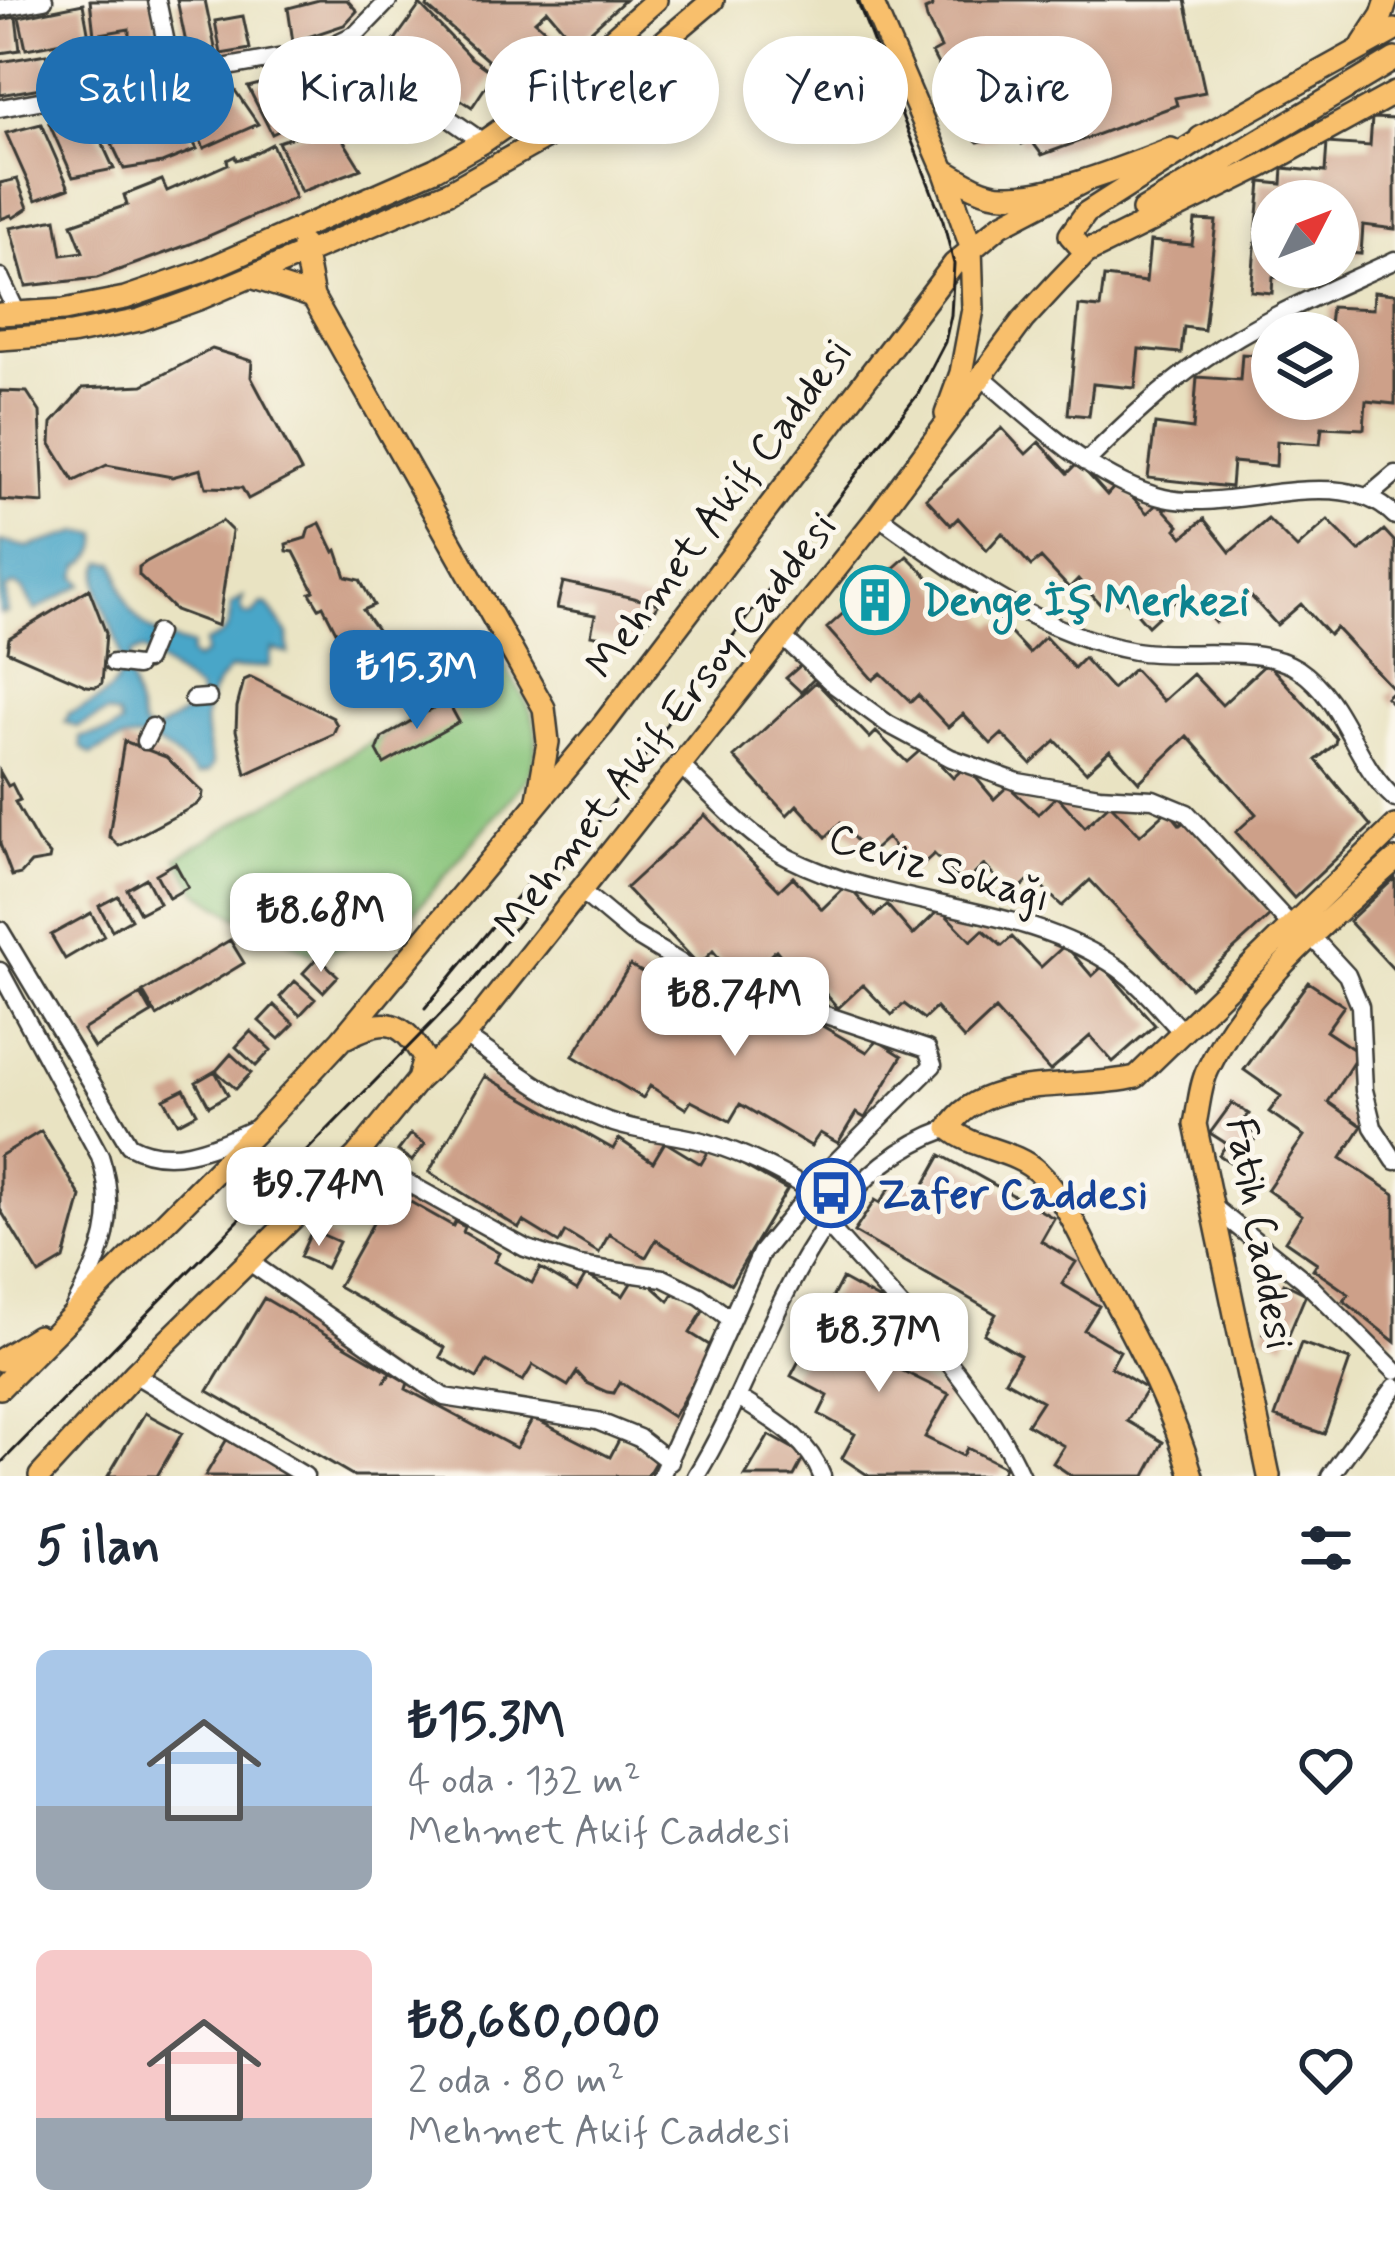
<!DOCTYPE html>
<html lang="tr">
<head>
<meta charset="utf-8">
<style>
  body { margin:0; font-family:Mynerve,sans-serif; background:#f6f6f7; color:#1f2937; height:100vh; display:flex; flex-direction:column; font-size:45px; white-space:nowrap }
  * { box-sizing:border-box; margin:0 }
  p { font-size:39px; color:#747a83 }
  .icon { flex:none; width:66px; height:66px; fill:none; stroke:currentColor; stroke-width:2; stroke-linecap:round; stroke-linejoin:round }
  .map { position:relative; height:1476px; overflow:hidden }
  .panel { display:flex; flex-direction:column; background:#fff; flex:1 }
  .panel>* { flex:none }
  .top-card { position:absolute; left:36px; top:36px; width:1323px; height:108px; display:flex; gap:24px }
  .needle { width:78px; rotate:48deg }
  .buttons { position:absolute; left:1251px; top:180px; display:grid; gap:24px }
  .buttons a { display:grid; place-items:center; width:108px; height:108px; border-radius:50%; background:#fff; box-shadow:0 6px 18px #0003; font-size:60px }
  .price { position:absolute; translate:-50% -102px; padding:0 27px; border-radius:24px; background:#fff; color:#222; font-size:39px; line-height:78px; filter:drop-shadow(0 3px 6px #0008) }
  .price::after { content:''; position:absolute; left:50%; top:72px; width:36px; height:27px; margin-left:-18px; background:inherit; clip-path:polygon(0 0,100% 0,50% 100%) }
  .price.selected { background:#1f6fb2; color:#fff }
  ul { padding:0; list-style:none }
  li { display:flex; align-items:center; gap:36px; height:300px; padding:0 36px }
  li span { display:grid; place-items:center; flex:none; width:336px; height:240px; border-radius:18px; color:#555 }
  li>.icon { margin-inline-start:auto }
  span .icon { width:144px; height:144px; fill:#fffc; stroke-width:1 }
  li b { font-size:51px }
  h2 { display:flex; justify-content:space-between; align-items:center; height:144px; padding:0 36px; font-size:51px }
  .pill { padding:0 42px; border-radius:54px; background:#fff; box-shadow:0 6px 18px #0003; font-size:42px; line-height:108px }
  .pill.selected { background:#1f6fb2; color:#fff }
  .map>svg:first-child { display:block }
</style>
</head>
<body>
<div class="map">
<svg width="1395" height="1476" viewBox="0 0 1395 1476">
  <rect width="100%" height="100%" fill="#fbf7ec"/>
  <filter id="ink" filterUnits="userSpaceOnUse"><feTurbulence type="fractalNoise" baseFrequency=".00833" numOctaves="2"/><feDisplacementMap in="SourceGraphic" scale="24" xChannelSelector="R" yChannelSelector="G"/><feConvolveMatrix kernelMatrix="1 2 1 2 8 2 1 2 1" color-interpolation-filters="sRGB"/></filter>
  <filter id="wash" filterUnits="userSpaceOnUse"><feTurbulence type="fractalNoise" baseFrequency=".004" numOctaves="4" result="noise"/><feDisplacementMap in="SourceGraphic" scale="48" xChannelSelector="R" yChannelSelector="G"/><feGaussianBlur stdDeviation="2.7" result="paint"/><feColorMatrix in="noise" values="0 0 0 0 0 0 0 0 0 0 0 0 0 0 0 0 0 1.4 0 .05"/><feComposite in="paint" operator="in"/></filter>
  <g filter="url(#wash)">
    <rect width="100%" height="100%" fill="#e9e3c2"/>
    <!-- green -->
    <path fill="#88c47a" stroke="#52704b" stroke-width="3" d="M503,663C529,707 548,726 528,777L390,941L310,953L262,925L236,917L198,892L177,858Z"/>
    <!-- water -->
    <path fill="#4aa6c8" stroke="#336172" stroke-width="3" fill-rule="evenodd" d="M79,532L98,533C100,551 94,557 80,566L76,576L83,584L35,611L23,589L14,585L6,589L7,613L0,614V541L28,547Z
      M103,562L115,563C120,573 119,582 123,592C135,627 158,638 192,645L190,655L195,660L205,654V642C228,637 230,626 231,605L243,597L241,606L244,614L252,615L262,604L268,605L288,634L289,654L272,649L269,666L230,669C199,701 202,724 213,765L208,772L197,775C156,739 141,725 91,755L81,747L80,737L109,732L121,725L118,716L107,713L77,727L65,722L69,713C180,676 74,609 103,562ZM143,650L199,691L200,703L153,733L143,727L128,671L131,654Z"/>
    <g id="blocks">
      <!-- building -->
      <path fill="#cda089" d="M90,0H152L163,67L61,86L53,53L124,40L129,42V29L94,35Z
        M177,0H205L217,57L190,62Z
        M319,0H347L357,11L344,25L293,42L288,8Z
        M430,0H625L576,44L547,10L535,21L568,50L535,80L530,76L520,89L427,7Z
        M931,0H1185L1205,92L1175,98L1177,105L1042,155L1031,140L1022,144L1019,133L978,142L972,136L979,129L954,105L947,71L942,72L932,53L941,48L927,19L925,10L932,7Z
        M83,4L89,37L26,49L19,17Z
        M420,5L471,58L494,74L472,107L387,51Z
        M243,16L250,49L221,54L215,21Z
        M16,17L20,50L0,53V20Z
        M46,54L52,86L0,95V62Z
        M347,68L393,100L358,112L353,105L310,122L288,80Z
        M275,80L297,122L272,134L248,87Z
        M234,89L258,124L204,148L180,99L208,92L211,98Z
        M171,99L197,149L162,163L124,169L97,113Z
        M89,115L114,169L73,177L49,123Z
        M1372,118L1395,119V229L1363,225L1361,254L1338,252V201H1272V267H1316L1315,281L1273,277L1272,293L1251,291L1261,182L1282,184L1283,168L1325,172L1327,143L1370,146Z
        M41,124L69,188L36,200L6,133Z
        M333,124L361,169L301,192L278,142Z
        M272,144L295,198L190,244L97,278L26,286L10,228L56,219L62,255L83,252L72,224L127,205L124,195L162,180L167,191L228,164L227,160L235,156L236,160L247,157Z
        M17,179L28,208L13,218L11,215L1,219L0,183Z
        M1195,220L1216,221L1204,330L1184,327L1181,353L1139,349L1135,388L1093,384L1089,416L1068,414L1079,306L1100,308L1104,277L1146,282L1150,241L1192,245Z
        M1374,292L1395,294V404L1366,401L1364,429L1322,427L1320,444L1277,441L1276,466L1233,462L1231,487L1148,478L1155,424L1193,429L1197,377L1240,380L1242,354L1272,356V399H1338V333H1328L1331,307L1373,309Z
        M212,349L252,361L251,377L301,471L248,499L242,488L206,487L201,469L172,477L107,465L74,481L51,444L52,423L83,388L143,385Z
        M0,391L27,392L40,412L44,503L0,500Z
        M1002,428L1026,454L1039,442L1068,473L1078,463L1107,495L1118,483L1147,513L1158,503L1179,526L1176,529L1183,537L1204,519L1230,552L1268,519L1297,548L1328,520L1359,551L1384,530L1395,542V706L1386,697L1394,690L1336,628L1329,635L1301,604L1277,625L1248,593L1215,623L1186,591L1148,626L1121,595L1105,610L1078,579L1069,588L1041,558L1031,566L1002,533L987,550L958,518L951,525L926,498Z
        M222,521L232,531L218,626L175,610L139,575V567L146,562Z
        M320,523L334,552L337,550L346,577L360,580L374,605L363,610L387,644L380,650L365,652L352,666L348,664L344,647L323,606L319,608L310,593L314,591L294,552L287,551L286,544L306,538L309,528Z
        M907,556L955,604L964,596L993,626L999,621L1029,653L1045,637L1074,668L1084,658L1112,689L1134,669L1163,701L1193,674L1222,705L1267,663L1336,738L1335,744L1316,760L1371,826L1294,898L1236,832L1256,814L1187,736L1139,782L1110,750L1086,772L1056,741L1031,764L1002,734L991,744L963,714L948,727L918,695L911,702L881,673L873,680L827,628Z
        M563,582L590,588L659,604L632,643L591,635L595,615L557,608Z
        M89,589L106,633L102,683L96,687L87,686L7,651L9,638Z
        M802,664L815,678L801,692L786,678Z
        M251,677L333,718L337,725L333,734L246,774L236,730L237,707L244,680Z
        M816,682L870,738L876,732L907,762L924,747L953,778L966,766L994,799L1008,786L1038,814L1057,796L1085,827L1110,804L1140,835L1168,810L1180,825L1185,821L1271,915L1191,988L1090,880L1062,906L1032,877L1013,895L984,865L964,884L934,854L915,871L887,838L869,854L840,823L826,837L797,805L787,815L734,757Z
        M447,700L459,722L384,764L377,751L382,738Z
        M124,741L166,757L203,792L202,799L196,805L119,846L109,836Z
        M0,772L8,786L12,784L20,800L15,802L38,842L50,855L49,860L31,863L21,874L12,876L0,844Z
        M705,815L779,890L793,877L822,909L847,885L875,916L887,905L913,935L940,909L971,941L983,930L1002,946L1012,937L1041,967L1065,945L1092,976L1103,966L1155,1025L1113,1062L1090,1036L1050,1071L995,1010L964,1039L936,1008L924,1019L904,1004L892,1015L863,985L838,1008L810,976L804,983L776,950L740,983L713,951L699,965L626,888Z
        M175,863L188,887L169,898L156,874Z
        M146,878L159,903L140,913L127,889Z
        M1395,878V971L1349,921Z
        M118,896L131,919L112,930L99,906Z
        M91,913L104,936L65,959L51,935Z
        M230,940L244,963L157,1016L143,992Z
        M318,957L338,976L323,992L303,973Z
        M630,965L701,1007L709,993L743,1015L749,1005L785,1027L795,1010L867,1052L877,1040L902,1056L865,1118L856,1113L838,1143L820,1133L811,1146L740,1104L730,1121L691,1101L686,1109L650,1086L643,1098L573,1056Z
        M295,981L315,999L300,1015L280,997Z
        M1308,982L1344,1006L1326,1031L1359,1053L1328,1102L1362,1126L1341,1158L1395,1194V1342L1344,1301L1349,1294L1313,1269L1317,1263L1285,1241L1302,1215L1267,1190L1304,1136L1269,1112L1281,1096L1244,1070Z
        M141,994L152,1013L94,1048L83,1030Z
        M274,1005L294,1024L279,1039L259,1021Z
        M251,1031L271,1050L256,1066L236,1047Z
        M231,1054L251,1073L236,1089L216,1071Z
        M215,1071L228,1095L209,1106L196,1082Z
        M485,1076L613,1149L619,1139L653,1162L665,1142L701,1164L711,1147L787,1190L731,1284L656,1240L646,1257L609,1234L599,1253L565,1232L559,1243L523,1221L519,1228L429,1172Z
        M184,1089L197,1113L178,1123L164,1099Z
        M1232,1103L1249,1114L1241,1124L1257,1136L1236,1166L1219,1155L1227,1144L1210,1133Z
        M41,1131L81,1197L64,1259L39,1274L0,1209V1156Z
        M411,1134L425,1144L412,1161L398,1151Z
        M941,1155L1054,1218L1041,1241L1076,1262L1062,1284L1099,1306L1084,1330L1120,1351L1111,1367L1147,1389L1127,1421L1163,1442L1145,1476H1072L1053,1463L1064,1446L1027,1424L1042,1401L1005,1380L1020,1355L984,1334L996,1314L854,1232L875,1200L880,1203L897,1177L921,1191Z
        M391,1191L453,1226L455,1222L465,1227L463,1232L499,1253L494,1262L532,1283L540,1268L577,1290L586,1275L623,1296L633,1280L652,1286L669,1301L676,1290L705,1308L690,1333L714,1348L673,1417L620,1382L614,1393L607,1392L587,1383L577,1372L568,1386L533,1365L523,1381L487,1361L477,1378L440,1357L445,1348L338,1286Z
        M312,1230L339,1242L326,1268L300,1257Z
        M842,1279L880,1300L871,1316L910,1338L893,1366L949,1394L925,1437L963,1456L967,1448L1005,1467L1000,1476H869L842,1458L855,1434L819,1414L828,1396L791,1376Z
        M1284,1283L1306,1294L1285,1344L1263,1334Z
        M264,1298L390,1372L384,1383L391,1373L408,1383L406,1389L516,1448L533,1418L610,1457L620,1438L657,1459L647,1476H354L208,1391Z
        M1301,1343L1350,1360L1324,1434L1275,1417Z
        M145,1413L182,1433L157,1476H108Z
        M769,1435L805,1455L794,1476H745Z
        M227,1439L263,1461L288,1476H205Z"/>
    </g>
  </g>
  <g filter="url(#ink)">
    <use href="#blocks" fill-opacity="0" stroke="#3b3a35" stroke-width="3"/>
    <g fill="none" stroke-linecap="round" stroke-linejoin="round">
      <!-- minor casing -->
      <g stroke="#3b3a35" stroke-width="21">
        <path id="minor" d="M157,0L173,77
          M0,8L44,0
          M339,42L483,142
          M0,108L322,50L356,34L389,0
          M0,277L17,313
          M982,377C1036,422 1093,481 1164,498C1234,514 1340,460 1395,516
          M1086,462C1124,424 1161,389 1205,358C1263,317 1331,290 1395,260
          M1369,496L1395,474
          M878,516C957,572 1038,634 1135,651C1182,659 1258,643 1298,669C1347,702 1352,761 1395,799
          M782,636L833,684L888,724L951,758L1018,782L1099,796L1153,799L1187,813L1293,928
          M146,660L157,633
          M113,663L137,666
          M193,699L208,698
          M145,741L152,727
          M678,763C713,796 747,836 789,858C893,911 1021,901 1118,968C1142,985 1163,1012 1183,1033
          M581,891L631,933L736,996L820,1013L927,1049L933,1065L832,1166L761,1253L661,1476
          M0,930L129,1145C170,1168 213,1147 254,1129
          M1312,937L1347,975L1360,1006L1364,1090L1373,1127L1395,1161
          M0,971L100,1156C119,1215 103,1255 74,1308
          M465,1036C508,1066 551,1099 600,1118C636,1133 673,1132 709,1143C746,1154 777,1171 810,1189
          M357,1155L525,1248L579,1266L663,1278L700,1296L729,1318
          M1211,1205L1304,1280L1395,1371
          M827,1224C894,1302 978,1380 1021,1476
          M248,1261L444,1397L597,1421L639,1438L670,1462
          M134,1374L305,1476
          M737,1397C771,1419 807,1437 822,1476
          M696,1476C770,1357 800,1180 949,1128
          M1330,1476L1395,1387"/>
      </g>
      <!-- major casing -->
      <g stroke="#3b3a35" stroke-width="26">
        <path id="major" d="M871,0L944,170L971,247L973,309L961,373L946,414
          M1363,44L1382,15L1387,0
          M1200,138L1395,30
          M944,170C962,181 984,195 1005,195C1052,197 1126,166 1171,149
          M1143,210L1395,59
          M303,245L313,297L544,708L548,742L537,804
          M1094,247L1086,253L1070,235L1086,213L1208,135
          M251,277L313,297
          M0,314L64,310L125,298L201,272L435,169L483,142L542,101L656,0
          M0,339L71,334L140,320L201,298L449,192L559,130L713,0
          M347,1037C386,1017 401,1019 424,1058L418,1080
          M0,1360L38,1336
          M0,1388L260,1127L341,1040L602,726L954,264L1001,225L1085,181
          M40,1476L134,1374L357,1155L418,1080L465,1036L878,516L1023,320L1059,281L1086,253L1262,166L1395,93
          M1192,1476C1171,1402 1132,1334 1096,1266C1079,1234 1065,1198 1038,1172C1013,1149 974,1150 949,1128C982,1073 1077,1091 1136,1077L1395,826
          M1269,1476L1195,1124C1199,1106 1200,1085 1208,1069C1247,986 1328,920 1395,860"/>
      </g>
      <!-- minor -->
      <use href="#minor" stroke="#fff" stroke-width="16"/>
      <!-- major -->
      <use href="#major" stroke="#f8bf6c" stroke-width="21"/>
      <!-- tram -->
      <path stroke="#1c1c1c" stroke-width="3" d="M425,1008L528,883
        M0,1464L472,982L617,798L674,713L918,394L945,342L951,315L954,264L943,221L857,0"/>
    </g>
  </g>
  <!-- icons -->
  <defs>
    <g id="building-ring" transform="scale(3.45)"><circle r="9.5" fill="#fbf7ec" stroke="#0f9aa8" stroke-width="1.5"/><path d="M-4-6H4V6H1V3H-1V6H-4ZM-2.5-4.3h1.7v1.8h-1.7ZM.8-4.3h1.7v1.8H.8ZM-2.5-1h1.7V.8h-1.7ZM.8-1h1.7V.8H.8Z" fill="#0f9aa8"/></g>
    <g id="bus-ring" transform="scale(3.45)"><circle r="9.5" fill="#fbf7ec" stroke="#1a4fb4" stroke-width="1.5"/><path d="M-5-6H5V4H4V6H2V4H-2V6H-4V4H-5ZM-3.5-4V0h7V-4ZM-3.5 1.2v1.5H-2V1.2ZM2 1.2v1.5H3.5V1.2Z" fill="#1a4fb4"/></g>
  </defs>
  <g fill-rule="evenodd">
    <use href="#building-ring" x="875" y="600"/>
    <use href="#bus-ring" x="831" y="1193"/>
  </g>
  <g text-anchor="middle" stroke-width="10" stroke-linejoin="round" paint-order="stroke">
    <!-- street labels -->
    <g font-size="42" fill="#1c1c1c" stroke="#fbf7ec">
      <text transform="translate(718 507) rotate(-53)" y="15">Mehmet Akif Caddesi</text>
      <text transform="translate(664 724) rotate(-52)" y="15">Mehmet Akif Ersoy Caddesi</text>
      <text transform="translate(940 866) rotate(16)" y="15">Ceviz Sokağı</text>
      <text transform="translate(1262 1233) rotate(80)" y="15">Fatih Caddesi</text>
    </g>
    <!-- culture labels -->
    <g font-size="42" font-weight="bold" fill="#0d838f" stroke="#fbf7ec" text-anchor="start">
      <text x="922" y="615">Denge İş Merkezi</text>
    </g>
    <!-- transit labels -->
    <g font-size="42" font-weight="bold" fill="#164399" stroke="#fbf7ec" text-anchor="start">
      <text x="878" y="1208">Zafer Caddesi</text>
    </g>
  </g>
</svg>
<div class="buttons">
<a><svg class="needle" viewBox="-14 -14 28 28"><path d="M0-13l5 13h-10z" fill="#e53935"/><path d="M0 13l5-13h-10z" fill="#747a83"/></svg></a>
<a><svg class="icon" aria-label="layers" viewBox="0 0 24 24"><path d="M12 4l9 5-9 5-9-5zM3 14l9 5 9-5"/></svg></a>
</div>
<b class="price selected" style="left:417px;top:732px">₺15.3M</b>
<b class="price" style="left:321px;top:975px">₺8.68M</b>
<b class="price" style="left:735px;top:1059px">₺8.74M</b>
<b class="price" style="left:319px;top:1249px">₺9.74M</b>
<b class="price" style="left:879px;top:1395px">₺8.37M</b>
<div class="top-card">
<a class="pill selected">Satılık</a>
<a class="pill">Kiralık</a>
<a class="pill">Filtreler</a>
<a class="pill">Yeni</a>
<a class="pill">Daire</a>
</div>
</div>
<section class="panel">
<h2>5 ilan<svg class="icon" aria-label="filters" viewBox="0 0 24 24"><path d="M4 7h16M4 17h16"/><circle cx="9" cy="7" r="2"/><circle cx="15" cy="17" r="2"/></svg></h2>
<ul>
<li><span style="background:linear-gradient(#a9c7e8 65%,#9aa5b1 0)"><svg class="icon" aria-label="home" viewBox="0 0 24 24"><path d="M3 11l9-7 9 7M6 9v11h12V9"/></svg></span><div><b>₺15.3M</b><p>4 oda · 132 m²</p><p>Mehmet Akif Caddesi</p></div><svg class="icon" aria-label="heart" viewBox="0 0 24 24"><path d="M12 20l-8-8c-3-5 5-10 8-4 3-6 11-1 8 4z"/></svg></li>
<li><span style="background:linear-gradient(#f6c9c9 70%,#9aa5b1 0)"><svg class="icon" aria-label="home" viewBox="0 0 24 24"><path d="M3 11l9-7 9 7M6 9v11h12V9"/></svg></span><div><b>₺8,680,000</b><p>2 oda · 80 m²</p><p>Mehmet Akif Caddesi</p></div><svg class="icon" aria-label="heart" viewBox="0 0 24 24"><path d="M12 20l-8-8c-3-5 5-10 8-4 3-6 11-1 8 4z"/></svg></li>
</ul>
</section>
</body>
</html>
